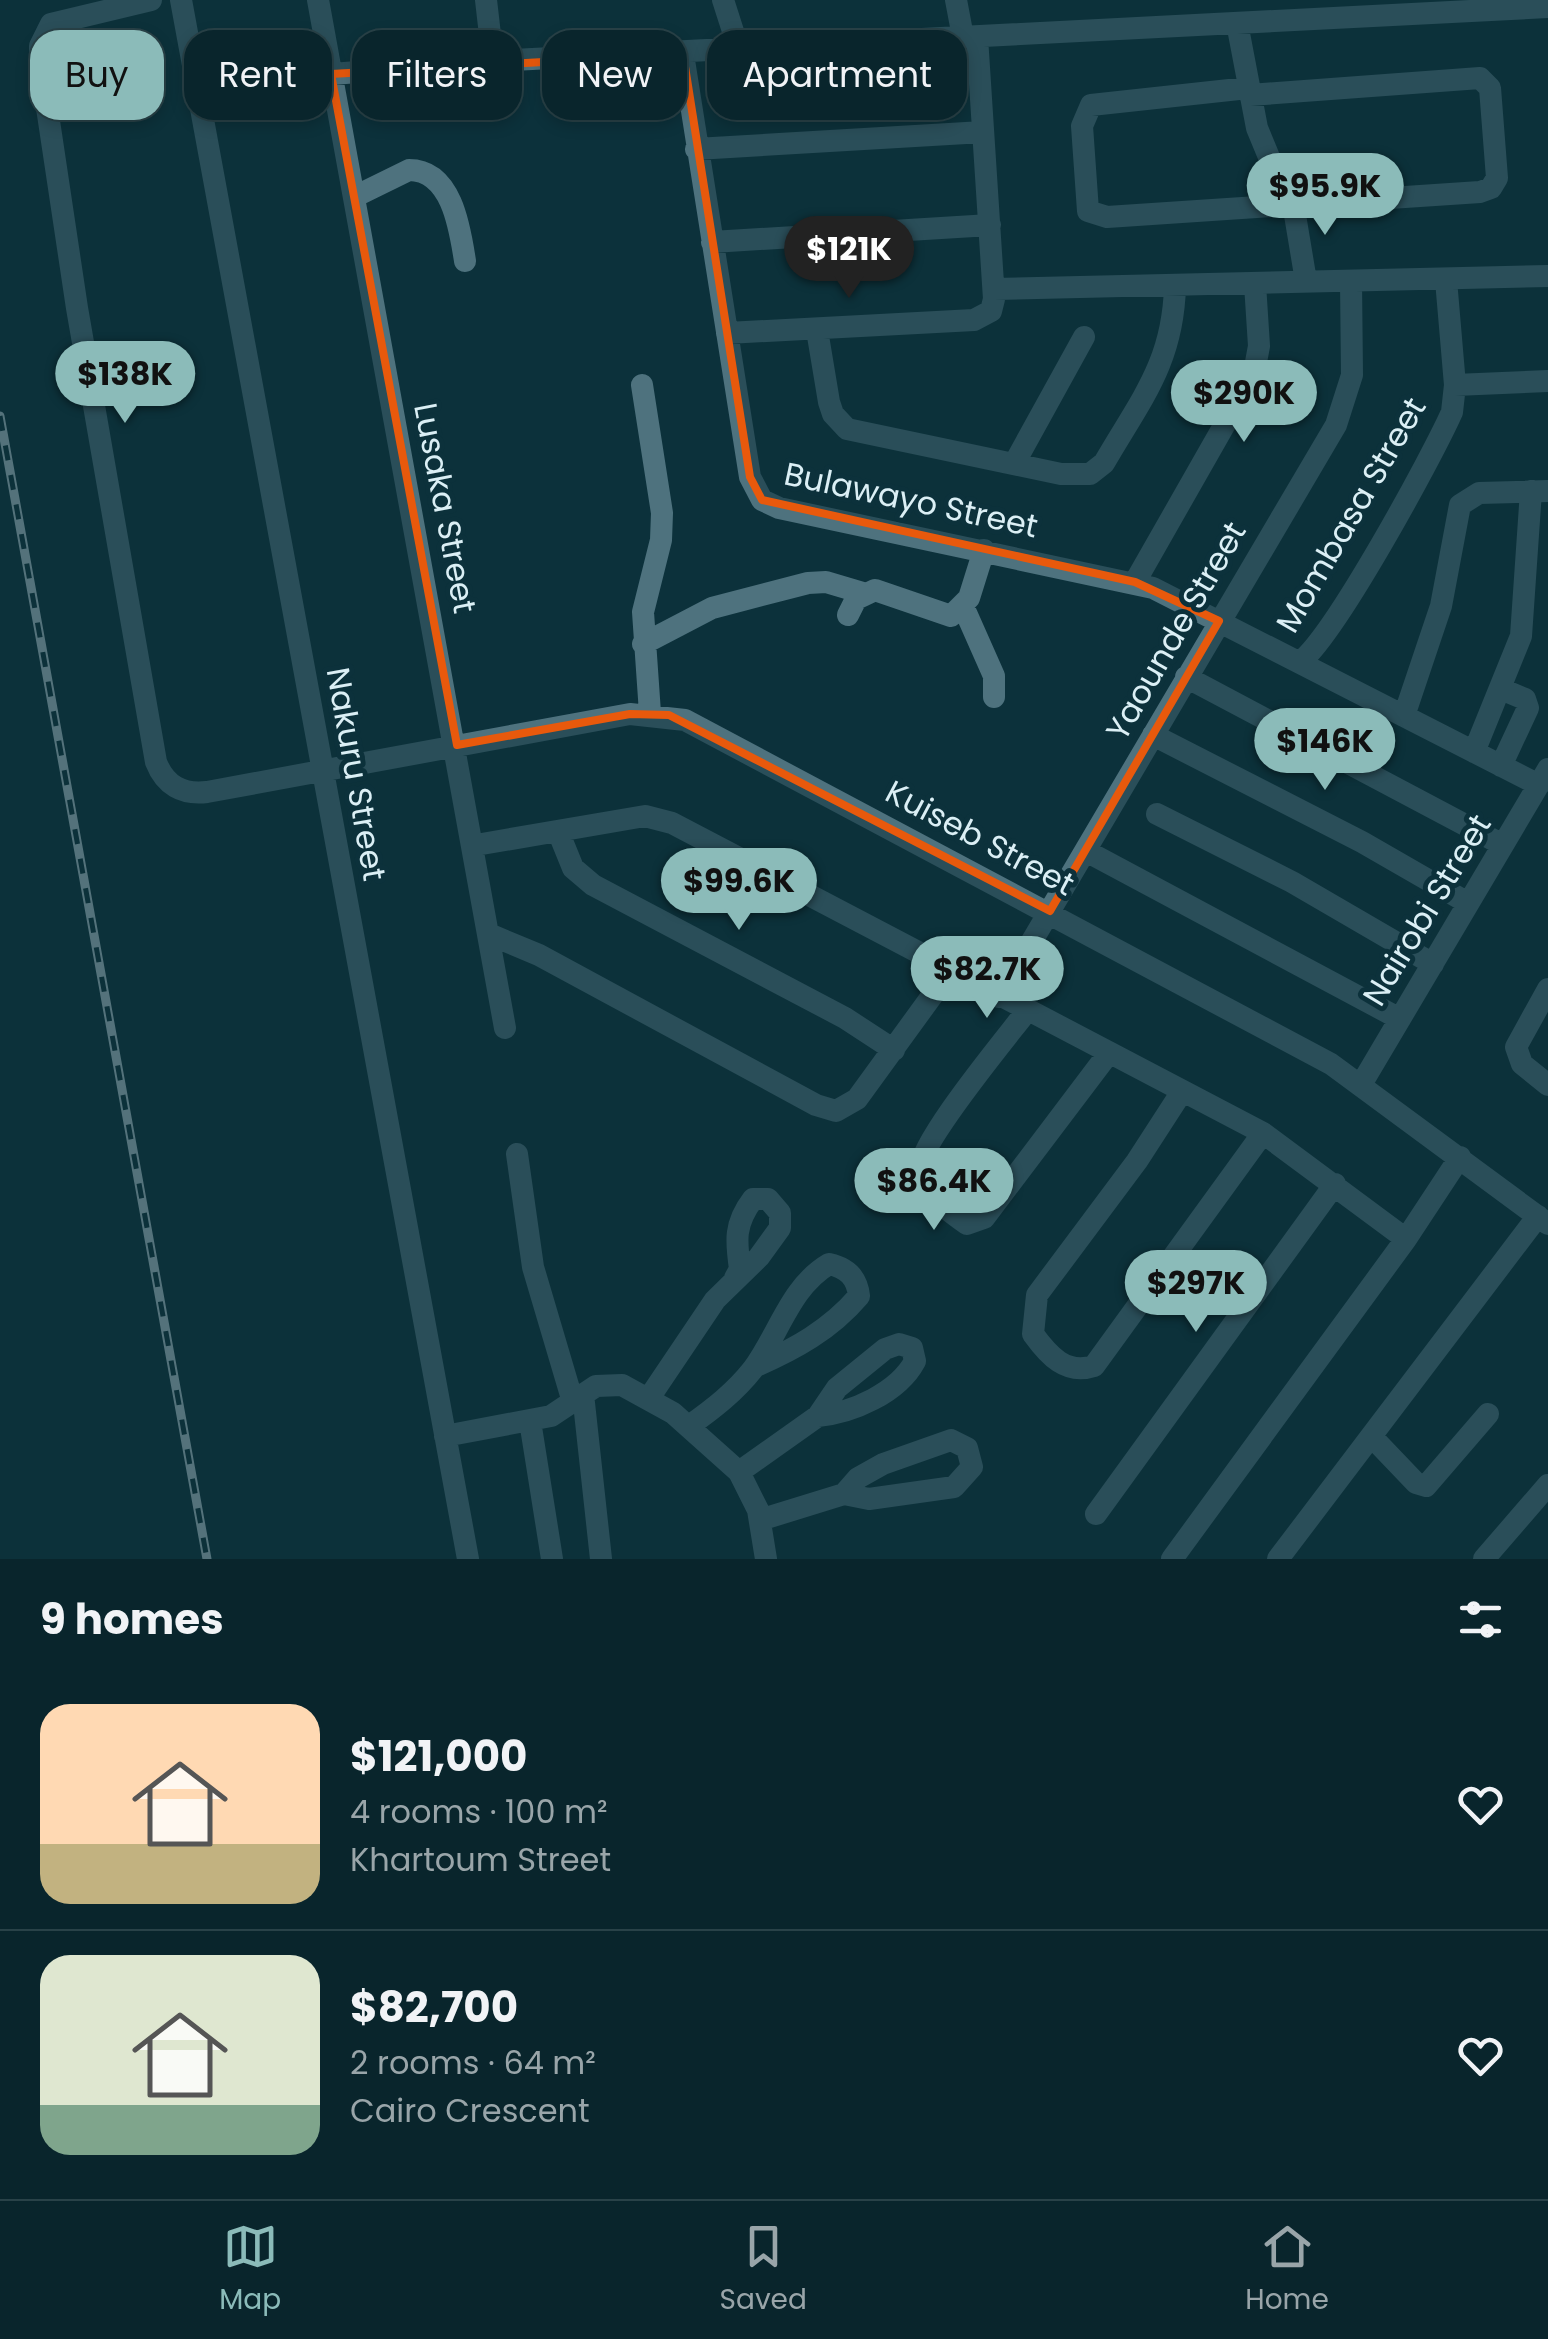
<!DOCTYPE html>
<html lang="en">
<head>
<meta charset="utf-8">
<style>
  body { margin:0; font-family:Poppins,sans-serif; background:#173138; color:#f1f3f6; height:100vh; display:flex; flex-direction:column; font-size:38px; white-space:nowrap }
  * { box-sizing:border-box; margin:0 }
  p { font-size:32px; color:#99a5a9 }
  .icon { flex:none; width:55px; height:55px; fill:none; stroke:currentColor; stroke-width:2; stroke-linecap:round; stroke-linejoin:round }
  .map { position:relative; height:1559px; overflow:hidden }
  .sheet { display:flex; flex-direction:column; background:#09252c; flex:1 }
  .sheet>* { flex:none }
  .hud { position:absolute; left:30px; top:30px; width:1000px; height:90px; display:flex; gap:20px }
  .price { position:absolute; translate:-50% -85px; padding:0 22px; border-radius:35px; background:#8bbbb9; color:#111; font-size:32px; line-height:65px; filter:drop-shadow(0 2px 5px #0008) }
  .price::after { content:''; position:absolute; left:50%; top:60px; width:30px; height:22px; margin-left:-15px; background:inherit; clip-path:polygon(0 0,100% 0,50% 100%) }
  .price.on { background:#222; color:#fff }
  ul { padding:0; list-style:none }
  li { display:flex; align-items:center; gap:30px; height:250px; padding:0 40px }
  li+li { border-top:2px solid #294248 }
  li span { display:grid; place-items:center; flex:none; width:280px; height:200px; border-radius:30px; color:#555 }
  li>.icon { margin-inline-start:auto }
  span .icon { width:120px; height:120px; fill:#fffc; stroke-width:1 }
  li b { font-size:42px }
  h2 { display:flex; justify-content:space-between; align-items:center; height:120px; padding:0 40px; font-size:42px }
  .pill { padding:0 35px; border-radius:30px; background:#09252c; box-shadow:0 5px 15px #0003,0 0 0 2px #294248; font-size:35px; line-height:90px }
  .pill.on { background:#8bbbb9; color:#111 }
  .dock { display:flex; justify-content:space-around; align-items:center; height:140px; border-top:2px solid #294248; background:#09252c; font-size:28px; color:#99a5a9 }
  .dock a { display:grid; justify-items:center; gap:5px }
  .dock .on { color:#8bbbb9 }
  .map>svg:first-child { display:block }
</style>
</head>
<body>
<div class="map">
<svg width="1548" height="1559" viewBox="0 0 1548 1559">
  <rect width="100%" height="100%" fill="#0c313b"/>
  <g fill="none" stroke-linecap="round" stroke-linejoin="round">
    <!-- minor -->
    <path stroke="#4e727e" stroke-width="22" d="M151,0L51,24L40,46V61L77,308L156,762C165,785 182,795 207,792L630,714L685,720L1331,1064L1548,1224
      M181,0L468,1559
      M318,0L505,1028
      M486,0L493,61
      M723,0L739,50
      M956,0L963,37
      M1237,23L1257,128L1288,203
      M683,54L750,477L762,500L779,508L1153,588L1539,785
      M197,85L493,61L1548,7
      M1248,88L1091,105L1082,126L1088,211L1107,217L1480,192L1491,188L1497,178L1490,88L1480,78L1250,95
      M696,149L983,132
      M354,197L409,170C452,170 460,229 465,261
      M1293,203L1306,281
      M712,242L990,225
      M994,289L1548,276
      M817,330L829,402L833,414L847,429L1061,474H1090L1104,463C1141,399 1173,363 1175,286
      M727,333L974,320L991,311L994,299L977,37
      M642,385L662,513L661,540L643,612L650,713
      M1455,385L1548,381
      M1014,464L1084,337
      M1135,582L1254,373L1259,346L1255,284
      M963,606L994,676V697
      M848,615L856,599L875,590L951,616L969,598L984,550
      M643,644L712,608L808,583L826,582L863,593
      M1300,662C1335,635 1431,459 1452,412L1455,385L1446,280
      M1186,677L1503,845
      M1404,716L1441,606L1460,505L1479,493L1548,491
      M1153,735L1362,842L1468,903
      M1474,752L1521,636L1531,491
      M1501,766L1528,708L1525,699L1501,689
      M1157,814L1292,882L1433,964
      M558,831L573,868L593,885L845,1018L894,1050
      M476,845L645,816L672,823L1263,1133L1406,1239
      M1086,851L1400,1019
      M491,935L539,955L816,1105L836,1111L857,1099L950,971
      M1548,989L1516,1047L1522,1064L1548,1085
      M999,997L1336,425L1352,375L1351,281
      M1026,1012C1007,1037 914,1148 920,1173C926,1197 949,1211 967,1224L984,1218L1108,1054
      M1362,1083L1548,769
      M1181,1093L1137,1161L1037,1295L1033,1334C1049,1356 1066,1375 1094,1366L1263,1133
      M517,1154L533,1267L573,1402
      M583,1394L601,1559
      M649,1398L715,1300L759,1257L780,1228V1213L768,1199H753C734,1224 736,1241 740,1269L735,1278
      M530,1421L552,1559
      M689,1426C713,1409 735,1392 753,1369C779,1334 790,1287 829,1264C847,1268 857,1277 859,1296C830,1330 795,1349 754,1367
      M445,1436L551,1416L596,1386L622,1385L673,1413L739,1472L758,1510L766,1559
      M1373,1438L1416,1483L1426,1486L1488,1414
      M739,1472L818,1416L837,1388L885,1349L899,1344L912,1348L915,1361C898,1393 852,1413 818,1416
      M1096,1514L1335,1184
      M760,1520L844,1494L858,1478L883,1464L951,1440L967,1448L972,1467L954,1487L869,1499L844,1494
      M1172,1559L1406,1239L1460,1157
      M1278,1559L1538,1216
      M1484,1559L1548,1485"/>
    <!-- rail casing -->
    <g stroke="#aac2c9" stroke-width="9">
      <path id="rail" d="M0,416L207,1559"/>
    </g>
    <!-- rail -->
    <use href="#rail" stroke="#0c313b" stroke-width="5" stroke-dasharray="15" stroke-linecap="butt"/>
  </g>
  <!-- marked area -->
  <path d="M0 0H1548V1559H0ZM683,54L750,477L762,500L1135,582L1219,621L1050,911L669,715L630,714L457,745L331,74Z" fill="#0c313b" fill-opacity=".55" fill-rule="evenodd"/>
  <path fill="none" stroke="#e8590c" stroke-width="8" stroke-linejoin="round" d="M683,54L750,477L762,500L1135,582L1219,621L1050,911L669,715L630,714L457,745L331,74Z"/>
  <g text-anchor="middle" stroke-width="10" stroke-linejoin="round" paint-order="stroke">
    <!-- street labels -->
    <g font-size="32" fill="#dbeff5" stroke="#0c313b">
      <text transform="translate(911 500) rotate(12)" y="11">Bulawayo Street</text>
      <text transform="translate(445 508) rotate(79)" y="11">Lusaka Street</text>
      <text transform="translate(1351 515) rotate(-60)" y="11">Mombasa Street</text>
      <text transform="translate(1176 631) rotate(-60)" y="11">Yaounde Street</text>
      <text transform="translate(356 774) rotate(80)" y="11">Nakuru Street</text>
      <text transform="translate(980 838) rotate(28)" y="11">Kuiseb Street</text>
      <text transform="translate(1427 910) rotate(-59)" y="11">Nairobi Street</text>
    </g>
  </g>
</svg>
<b class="price" style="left:1325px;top:238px">$95.9K</b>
<b class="price on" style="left:849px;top:301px">$121K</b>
<b class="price" style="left:125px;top:426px">$138K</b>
<b class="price" style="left:1244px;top:445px">$290K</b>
<b class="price" style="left:1325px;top:793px">$146K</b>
<b class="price" style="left:739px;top:933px">$99.6K</b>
<b class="price" style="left:987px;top:1021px">$82.7K</b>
<b class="price" style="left:934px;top:1233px">$86.4K</b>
<b class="price" style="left:1196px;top:1335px">$297K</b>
<div class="hud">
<a class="pill on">Buy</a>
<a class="pill">Rent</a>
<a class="pill">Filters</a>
<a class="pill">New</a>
<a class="pill">Apartment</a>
</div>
</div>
<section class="sheet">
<h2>9 homes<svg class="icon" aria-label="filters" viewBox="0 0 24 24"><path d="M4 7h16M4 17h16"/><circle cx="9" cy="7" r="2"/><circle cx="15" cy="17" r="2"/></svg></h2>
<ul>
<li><span style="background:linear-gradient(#ffd9b3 70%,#c2b280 0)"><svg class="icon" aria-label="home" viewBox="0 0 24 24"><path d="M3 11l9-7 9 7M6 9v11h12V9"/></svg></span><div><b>$121,000</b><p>4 rooms · 100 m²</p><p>Khartoum Street</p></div><svg class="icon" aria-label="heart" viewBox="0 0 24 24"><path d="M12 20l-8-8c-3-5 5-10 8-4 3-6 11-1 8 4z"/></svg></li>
<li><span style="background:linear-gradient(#dfe7d0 75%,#7fa58c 0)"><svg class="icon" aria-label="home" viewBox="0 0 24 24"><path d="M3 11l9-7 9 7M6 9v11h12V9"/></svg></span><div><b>$82,700</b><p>2 rooms · 64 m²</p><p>Cairo Crescent</p></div><svg class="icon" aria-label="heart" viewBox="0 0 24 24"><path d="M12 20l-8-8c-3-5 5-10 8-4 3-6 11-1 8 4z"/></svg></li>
</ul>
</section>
<nav class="dock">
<a class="on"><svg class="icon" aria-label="map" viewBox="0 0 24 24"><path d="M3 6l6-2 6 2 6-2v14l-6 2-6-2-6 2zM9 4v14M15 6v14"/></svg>Map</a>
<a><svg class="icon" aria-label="saved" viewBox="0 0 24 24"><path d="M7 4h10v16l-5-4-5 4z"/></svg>Saved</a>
<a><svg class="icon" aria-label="home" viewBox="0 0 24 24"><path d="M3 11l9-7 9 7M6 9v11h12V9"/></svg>Home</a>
</nav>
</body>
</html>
